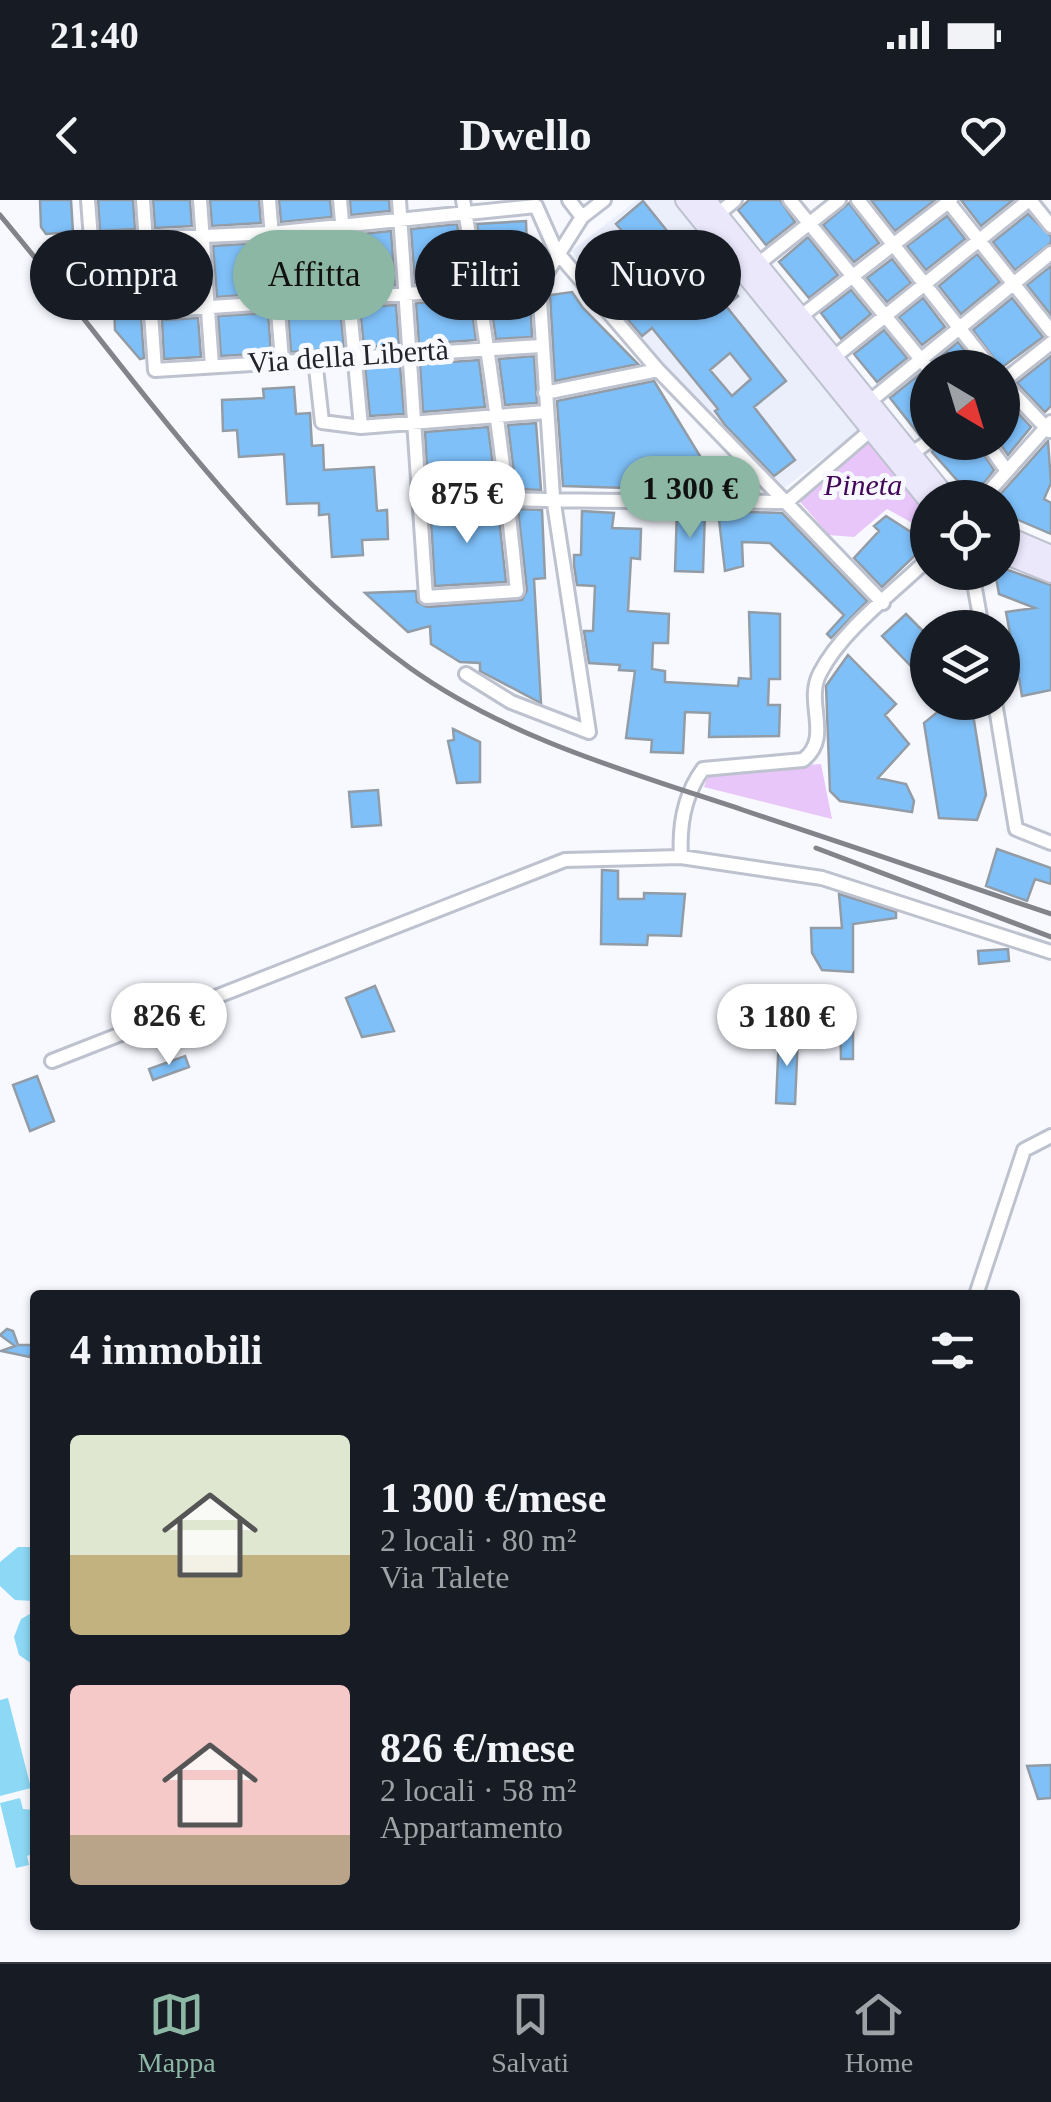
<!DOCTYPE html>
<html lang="it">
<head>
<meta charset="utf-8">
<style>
  body { margin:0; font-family:Georgia,serif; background:#20242c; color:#f1f3f6; height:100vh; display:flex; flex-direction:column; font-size:38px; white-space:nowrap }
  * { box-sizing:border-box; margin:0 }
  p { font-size:32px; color:#9ea1a6 }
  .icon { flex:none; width:55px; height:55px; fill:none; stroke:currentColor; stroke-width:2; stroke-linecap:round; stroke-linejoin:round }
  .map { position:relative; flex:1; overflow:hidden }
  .sheet { position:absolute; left:30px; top:1090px; width:990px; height:640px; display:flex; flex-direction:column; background:#171b24; border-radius:10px; box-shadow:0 2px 8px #0004 }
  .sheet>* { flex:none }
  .guide { position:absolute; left:30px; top:30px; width:992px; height:90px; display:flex; gap:20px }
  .needle { width:65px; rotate:142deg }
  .fabs { position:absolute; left:910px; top:150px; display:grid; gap:20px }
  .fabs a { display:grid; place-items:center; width:110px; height:110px; border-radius:50%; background:#171b24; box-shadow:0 2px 8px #0004; font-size:50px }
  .price { position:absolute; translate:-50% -85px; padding:0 22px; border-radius:35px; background:#fff; color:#222; font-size:32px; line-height:65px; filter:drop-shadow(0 2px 5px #0008) }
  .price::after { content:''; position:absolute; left:50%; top:60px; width:30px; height:22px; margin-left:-15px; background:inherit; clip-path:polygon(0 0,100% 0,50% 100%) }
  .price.selected { background:#8db7a5; color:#111 }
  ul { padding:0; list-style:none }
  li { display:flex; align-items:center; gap:30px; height:250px; padding:0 40px }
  li span { display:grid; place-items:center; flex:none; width:280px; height:200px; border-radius:10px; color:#555 }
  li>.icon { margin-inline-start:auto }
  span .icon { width:120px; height:120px; fill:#fffc; stroke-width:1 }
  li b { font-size:42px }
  h2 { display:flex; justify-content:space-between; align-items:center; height:120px; padding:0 40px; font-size:42px }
  .tag { padding:0 35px; border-radius:45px; background:#171b24; box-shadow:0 2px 8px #0004; font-size:35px; line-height:90px }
  .tag.selected { background:#8db7a5; color:#111 }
  .status { display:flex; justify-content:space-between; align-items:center; height:70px; padding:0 50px; background:#171b24; direction:ltr }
  .status svg { height:28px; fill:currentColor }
  header { display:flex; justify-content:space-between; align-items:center; height:130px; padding:0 40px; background:#171b24; font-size:45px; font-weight:800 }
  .tab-bar { display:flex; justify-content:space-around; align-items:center; height:140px; border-top:2px solid #363941; background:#171b24; font-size:28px; color:#9ea1a6 }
  .tab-bar a { display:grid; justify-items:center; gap:5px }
  .tab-bar .selected { color:#8db7a5 }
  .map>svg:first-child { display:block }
</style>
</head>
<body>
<div class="status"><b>21:40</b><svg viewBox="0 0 49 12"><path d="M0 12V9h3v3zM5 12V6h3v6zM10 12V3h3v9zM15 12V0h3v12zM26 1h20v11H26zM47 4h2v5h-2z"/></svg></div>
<header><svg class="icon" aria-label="back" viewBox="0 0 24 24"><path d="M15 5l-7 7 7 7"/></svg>Dwello<svg class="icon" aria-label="heart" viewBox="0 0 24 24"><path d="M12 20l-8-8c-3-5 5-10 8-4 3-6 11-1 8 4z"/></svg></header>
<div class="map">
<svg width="1051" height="1762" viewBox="0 0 1051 1762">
  <rect width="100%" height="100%" fill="#f7f9ff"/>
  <!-- built -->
  <path fill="#ebeffc" d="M637,0H676L861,229L783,289L664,171L571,51Z"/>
  <!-- green -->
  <path fill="#e8c6fa" d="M869,236L927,306V331L887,309L854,337L829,335L796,297Z
    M821,564L832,619L704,587L709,572Z"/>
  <!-- water -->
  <path fill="#8dd9f5" d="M18,1347H35L34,1401L15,1400L0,1386V1362Z
    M35,1411V1466L19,1455L14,1437L21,1419Z
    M8,1498L31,1588L0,1596V1500Z
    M20,1598L23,1609L35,1610V1653L27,1656L29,1665L16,1668L0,1603Z"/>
  <!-- building -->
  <path fill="#7fc0f9" stroke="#929ca6" stroke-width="2.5" fill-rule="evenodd" d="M40,0H71L73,32L46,34L41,27Z
    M98,0H133L135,29L100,31Z
    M153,0H190L192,26L155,28Z
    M210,0H259L261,23L212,26Z
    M279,0H330L332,17L281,22Z
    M350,0H389L390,11L351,15Z
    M749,0H780L795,22L766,45L738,10Z
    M871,0H935L895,31Z
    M961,0H1013L981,26Z
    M643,1L693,63L704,54L738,96L726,106L786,181L754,207L795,260L774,276L725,225L715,211L718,209L652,128L642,136L582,66L623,32L616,24ZM730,153L751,179L732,196L710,170Z
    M849,3L879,43L854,62L823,25Z
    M1028,14L1051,36V43L1015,70L993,42Z
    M947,16L965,39L926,70L907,46Z
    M526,21L528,76L486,78L477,24Z
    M457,24L466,80L415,83L411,29Z
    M391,31L395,85L358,87L353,35Z
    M333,37L338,88L286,92L282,42Z
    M808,37L838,75L809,98L779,62Z
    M262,43L267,93L217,97L213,46Z
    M193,46L197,98L160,100L156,48Z
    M136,49L144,158L140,159L115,130L114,104L101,105V99L105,90L102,51Z
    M977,54L1000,82L961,114L939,86Z
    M892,59L911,83L887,102L867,78Z
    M1051,66V115L1027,85Z
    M851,90L871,114L841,139L821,113Z
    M572,92L583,108L638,164L555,181L550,95Z
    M530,96L532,137L496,139L490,98Z
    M923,98L945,127L922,145L899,117Z
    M1012,98L1043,137L1001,168L973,130Z
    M470,100L476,140L419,144L416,103Z
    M396,105L399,145L364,147L360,107Z
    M340,108L344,148L291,152L288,112Z
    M268,113L271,153L221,156L218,116Z
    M198,118L201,157L164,159L162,120Z
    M884,130L907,158L877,182L854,154Z
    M958,142L978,168H938L935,161Z
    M534,156L537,203L505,205L499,159Z
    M1051,156V206L1045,212L1017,183Z
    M479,160L485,207L423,212L420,164Z
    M400,165L404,214L370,216L365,167Z
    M920,174L928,178V232L920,236L890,198Z
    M654,181L703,261L733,262L757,292L563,286L557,201Z
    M294,187L296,214L310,213L312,246L323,245L324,270L374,267L377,311L387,310L388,339L362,340L363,355L332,357L329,314L319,315V303L287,304L284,254L239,257L237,230L223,231L222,200L264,198L263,189Z
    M1002,196L1031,227L1008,255L999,242H1002Z
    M536,223L541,290L516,289L508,225Z
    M488,227L496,289L428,285L425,232Z
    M1048,241L1051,283L1044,299L1051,303V334L1002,313V298H997Z
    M938,242H976L994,270L973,298L932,252Z
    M430,306L498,309L506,382L435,386Z
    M518,309L542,310L545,378L534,379L541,503L480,471V463L460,462L431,444L430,426L408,432L365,393L416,391L417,402L427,407L522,400L527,390Z
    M582,311L614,313L612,328L641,329L640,359L631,358L628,411L669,414L668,443H653L652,469L665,471V482L738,486L739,478L751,479L749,412L780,414V479H769L768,505H780L779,536L709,537L710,513L685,512L683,553L651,552L652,540L626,538L635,471L619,470L620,465L589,463L584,431H593L595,386L577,385L574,365V355H581Z
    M677,311H705L703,372L675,371Z
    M718,311L782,313L867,401L831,438L827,434L844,415L770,343L742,342L743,366L725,371Z
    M886,316L928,343L882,387L854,358L879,331L874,326Z
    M1002,368L1051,385V490L1022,496L1019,478L1010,479L1008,467L1016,466L1006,412L1035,408L999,394L995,372H1002Z
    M906,414L928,436V484L882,436Z
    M848,455L896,504L885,515L909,544L878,578L906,584L914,601L912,612L840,601L830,591L826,486Z
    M950,502H971L986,595L977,620L939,618L924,523Z
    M453,529L480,542V582L457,583L448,541L454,540Z
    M378,590L381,625L352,627L349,592Z
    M997,649L1051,668V684L1035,679L1027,701L986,686Z
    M602,670L618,671V699H644V693L685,694L681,736L648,735L647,745L601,744Z
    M839,694L896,712V718L853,724V772L822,770L812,753L811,728H842Z
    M1008,749L1009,761L979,764L978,751Z
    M375,786L394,831L362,837L346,798Z
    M840,812H853V859H841Z
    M779,835L798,836L795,904L776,903Z
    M185,856L189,867L153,880L149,869Z
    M37,876L54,921L30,931L13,885Z
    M7,1129L13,1131L18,1145H33L30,1157L1,1151L15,1146L0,1135Z
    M1051,1565V1598L1038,1599L1027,1566Z"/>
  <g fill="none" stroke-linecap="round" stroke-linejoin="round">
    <!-- street casing -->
    <g stroke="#bdc2ce" stroke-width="18">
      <path id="street" d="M88,0L95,91
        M143,0L155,170L541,146
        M200,0L212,166
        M269,0L282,160
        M340,0L361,227
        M399,0L426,397L517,391C504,260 486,129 463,0
        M790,0L928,168
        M858,0L991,168
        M947,0L1051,131
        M1030,0L1051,26
        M718,14L735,0
        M582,17L604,0
        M91,41L271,33L536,6L556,51L658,170L883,403
        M758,64L839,0
        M151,111L539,85
        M800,117L951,0
        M833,158L1029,0
        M315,159L322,222L361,227L546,212
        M1002,181L1049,231
        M1002,182L1051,143
        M545,193L658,170
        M869,202L1051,53
        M986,242L1007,271
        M911,254L928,242
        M420,295C541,303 664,300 787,302L871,230
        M983,298L1051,222
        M928,359C893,393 842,430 820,473C804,503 833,537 803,560L703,569C684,595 679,626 681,657L822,678L1051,752
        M972,372L982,428
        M466,474L511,502L589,532L553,297L539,85L582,17L569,0
        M995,502L1016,629L1051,643
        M52,861L565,660L681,657
        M976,1095L1024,950L1051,936"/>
    </g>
    <!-- secondary casing -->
    <g stroke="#bdc2ce" stroke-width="22">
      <path id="secondary" d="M685,0L928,300
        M706,0L947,298
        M1002,334L1051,355
        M1002,353L1051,373"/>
    </g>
    <!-- street -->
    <use href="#street" stroke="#fff" stroke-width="12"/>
    <!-- secondary -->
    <use href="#secondary" stroke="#ebe8fc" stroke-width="18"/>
    <!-- rail -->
    <path stroke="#82848a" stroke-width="5" d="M0,15C125,164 252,354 410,468C508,538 629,572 743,610C846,644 948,679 1051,714
      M816,648L1051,737"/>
  </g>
  <g text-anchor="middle" stroke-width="10" stroke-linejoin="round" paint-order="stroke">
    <!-- street labels -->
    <g font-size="30" fill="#222429" stroke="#f7f9ff">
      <text transform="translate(348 156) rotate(-4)" y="10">Via della Libertà</text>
    </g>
    <!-- park labels -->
    <g font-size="30" font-style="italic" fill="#420558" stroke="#f7f9ff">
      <text x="863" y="295">Pineta</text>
    </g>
  </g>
</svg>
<div class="fabs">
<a><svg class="needle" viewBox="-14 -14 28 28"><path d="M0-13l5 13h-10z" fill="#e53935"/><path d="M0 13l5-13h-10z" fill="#9ea1a6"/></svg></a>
<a><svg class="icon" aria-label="locate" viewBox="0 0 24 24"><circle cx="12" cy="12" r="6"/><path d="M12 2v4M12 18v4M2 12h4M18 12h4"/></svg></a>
<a><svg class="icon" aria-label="layers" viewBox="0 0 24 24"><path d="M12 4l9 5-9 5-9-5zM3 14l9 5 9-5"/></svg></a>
</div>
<b class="price selected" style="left:690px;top:341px">1 300 €</b>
<b class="price" style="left:467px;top:346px">875 €</b>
<b class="price" style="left:169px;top:868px">826 €</b>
<b class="price" style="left:787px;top:869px">3 180 €</b>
<div class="guide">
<a class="tag">Compra</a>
<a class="tag selected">Affitta</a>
<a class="tag">Filtri</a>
<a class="tag">Nuovo</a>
</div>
<section class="sheet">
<h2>4 immobili<svg class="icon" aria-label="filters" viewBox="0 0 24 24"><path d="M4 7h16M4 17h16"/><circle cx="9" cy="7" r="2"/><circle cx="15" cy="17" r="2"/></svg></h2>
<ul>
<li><span style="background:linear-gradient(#dfe7d0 60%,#c2b280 0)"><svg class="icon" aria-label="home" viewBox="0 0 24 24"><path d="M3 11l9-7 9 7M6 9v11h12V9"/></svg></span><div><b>1 300 €/mese</b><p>2 locali · 80 m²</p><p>Via Talete</p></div></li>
<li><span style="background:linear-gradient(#f6c9c9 75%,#b9a48a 0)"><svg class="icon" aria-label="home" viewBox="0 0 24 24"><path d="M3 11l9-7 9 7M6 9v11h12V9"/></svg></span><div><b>826 €/mese</b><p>2 locali · 58 m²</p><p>Appartamento</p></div></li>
</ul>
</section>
</div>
<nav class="tab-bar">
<a class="selected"><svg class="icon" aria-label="map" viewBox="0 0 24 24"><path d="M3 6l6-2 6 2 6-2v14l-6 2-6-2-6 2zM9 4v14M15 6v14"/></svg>Mappa</a>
<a><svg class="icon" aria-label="saved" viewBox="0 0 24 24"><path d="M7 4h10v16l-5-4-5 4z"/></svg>Salvati</a>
<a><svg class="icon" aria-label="home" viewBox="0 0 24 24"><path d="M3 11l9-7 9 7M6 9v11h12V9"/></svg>Home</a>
</nav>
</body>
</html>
